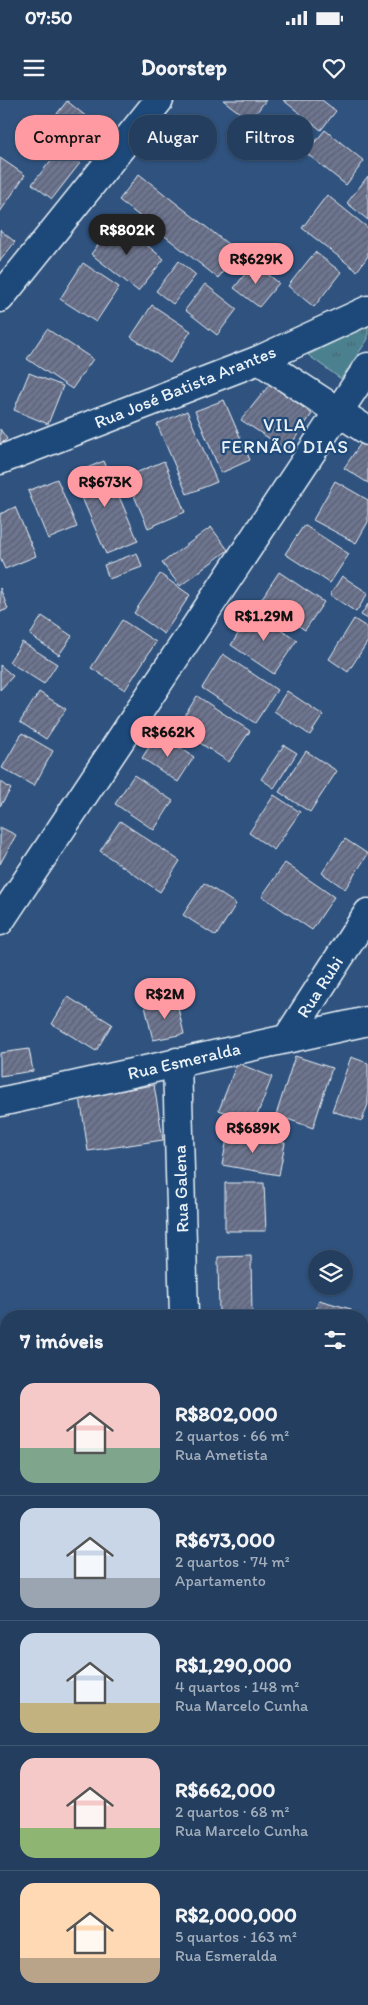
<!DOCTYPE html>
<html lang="pt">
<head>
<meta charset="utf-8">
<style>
  body { margin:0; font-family:Itim,sans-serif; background:#2f4967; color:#f1f3f6; height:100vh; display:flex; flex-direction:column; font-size:19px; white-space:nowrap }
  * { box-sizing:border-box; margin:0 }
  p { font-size:16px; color:#a3aebc }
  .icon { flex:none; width:28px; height:28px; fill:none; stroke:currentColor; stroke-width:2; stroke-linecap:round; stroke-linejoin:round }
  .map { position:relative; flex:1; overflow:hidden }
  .details { position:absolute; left:0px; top:1210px; width:369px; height:695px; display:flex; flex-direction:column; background:#233e5e; border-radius:20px 20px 0 0; box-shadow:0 1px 4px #0004,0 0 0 1px #405773 }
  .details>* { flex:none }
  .banner { position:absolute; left:15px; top:15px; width:339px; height:45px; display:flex; gap:10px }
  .fabs { position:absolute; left:308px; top:1150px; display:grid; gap:10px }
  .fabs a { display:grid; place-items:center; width:45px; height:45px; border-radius:50%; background:#233e5e; box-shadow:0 1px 4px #0004,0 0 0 1px #405773; font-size:25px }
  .price { position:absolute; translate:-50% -42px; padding:0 11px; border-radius:18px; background:#ff9aa2; color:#111; font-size:16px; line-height:32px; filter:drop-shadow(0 1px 2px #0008) }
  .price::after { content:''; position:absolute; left:50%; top:30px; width:15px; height:11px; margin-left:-8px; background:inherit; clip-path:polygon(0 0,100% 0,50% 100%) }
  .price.current { background:#222; color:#fff }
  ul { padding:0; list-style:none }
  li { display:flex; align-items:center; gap:15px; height:125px; padding:0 20px }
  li+li { border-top:1px solid #405773 }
  li span { display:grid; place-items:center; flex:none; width:140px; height:100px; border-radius:15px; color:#555 }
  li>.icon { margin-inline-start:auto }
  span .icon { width:60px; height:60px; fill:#fffc; stroke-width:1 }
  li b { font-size:21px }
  h2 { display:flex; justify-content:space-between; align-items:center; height:60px; padding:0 20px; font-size:21px }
  .chip { padding:0 18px; border-radius:20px; background:#233e5e; box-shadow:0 1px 4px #0004,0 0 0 1px #405773; font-size:18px; line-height:45px }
  .chip.current { background:#ff9aa2; color:#111 }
  .status { display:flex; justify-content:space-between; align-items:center; height:35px; padding:0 25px; background:#233e5e; direction:ltr }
  .status svg { height:14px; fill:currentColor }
  header { display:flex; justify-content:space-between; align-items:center; height:65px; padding:0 20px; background:#233e5e; font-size:22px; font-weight:800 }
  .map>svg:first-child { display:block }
</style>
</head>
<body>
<div class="status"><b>07:50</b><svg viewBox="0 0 49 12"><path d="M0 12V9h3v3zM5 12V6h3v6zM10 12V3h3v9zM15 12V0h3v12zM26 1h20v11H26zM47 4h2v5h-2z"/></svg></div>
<header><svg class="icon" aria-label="menu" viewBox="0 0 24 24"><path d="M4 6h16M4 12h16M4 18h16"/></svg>Doorstep<svg class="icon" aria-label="heart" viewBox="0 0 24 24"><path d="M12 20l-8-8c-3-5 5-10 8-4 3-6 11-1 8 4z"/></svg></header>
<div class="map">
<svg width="368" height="1905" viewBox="0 0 368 1905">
  <defs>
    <pattern id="park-tufts" width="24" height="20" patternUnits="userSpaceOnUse" patternTransform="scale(1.25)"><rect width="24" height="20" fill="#4b818f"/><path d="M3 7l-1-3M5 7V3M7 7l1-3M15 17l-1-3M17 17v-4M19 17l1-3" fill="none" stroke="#496770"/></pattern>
    <pattern id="building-hatch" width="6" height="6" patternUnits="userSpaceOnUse" patternTransform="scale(1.25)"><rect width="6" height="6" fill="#6d748f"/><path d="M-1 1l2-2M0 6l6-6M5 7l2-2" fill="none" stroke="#5b6070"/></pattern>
  </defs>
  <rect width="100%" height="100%" fill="#2f527e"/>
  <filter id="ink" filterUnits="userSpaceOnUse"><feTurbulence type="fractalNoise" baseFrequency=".02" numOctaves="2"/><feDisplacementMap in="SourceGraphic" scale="10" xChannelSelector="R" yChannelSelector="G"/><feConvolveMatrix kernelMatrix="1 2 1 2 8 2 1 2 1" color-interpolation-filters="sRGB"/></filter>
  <g filter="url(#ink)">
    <!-- park -->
    <path fill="url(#park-tufts)" stroke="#9ab9c4" d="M368,225V239L341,279L308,255Z"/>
    <!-- building -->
    <path fill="url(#building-hatch)" stroke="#e8f1f8" d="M223,0H266L250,21Z
      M283,0H322L336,11L321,30Z
      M67,1L103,30L83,56L46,28Z
      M325,30L364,61L346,85L306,53Z
      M61,48L80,63L52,99L32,84Z
      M0,58L25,75L0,112Z
      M139,74L238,152L218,178L119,100Z
      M368,76V120L347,103Z
      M327,95L368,128V156L357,171L302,128Z
      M117,121L164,159L138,191L91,154Z
      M0,130L15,142L0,161Z
      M315,152L341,172L314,207L288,186Z
      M179,161L196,175L173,204L156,191Z
      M83,163L119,187L96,222L60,199Z
      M254,163L279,183L259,207L234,188Z
      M205,184L237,209L217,235L185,210Z
      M152,205L191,231L170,263L131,237Z
      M47,229L93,259L72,289L27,259Z
      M29,273L63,286L48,324L14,310Z
      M271,283L312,314L287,350L241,320Z
      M224,300L250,360L221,373L195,311Z
      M187,311L217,382L187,394L157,324Z
      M0,329L7,339L0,344Z
      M363,340L368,344V383L344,368Z
      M104,361L138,441L106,454L72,374Z
      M164,361L185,412L148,428L126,377Z
      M57,379L77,427L48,439L28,391Z
      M335,381L368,400V422L356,443L313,420Z
      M15,407L36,456L5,469L0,458V414Z
      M304,425L349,454L330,483L285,454Z
      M211,427L228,450L180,486L162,463Z
      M137,453L142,467L109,479L104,465Z
      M279,472L324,502L305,530L260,501Z
      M160,474L190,495L164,534L134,513Z
      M342,476L368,493L356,512L330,495Z
      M0,488L8,509L0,512Z
      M368,504V519L361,515Z
      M253,511L297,540L274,574L231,545Z
      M42,516L72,536L59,555L30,535Z
      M354,519L368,528V541L348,572L329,559Z
      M122,520L156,542L125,590L91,568Z
      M22,542L57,564L44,584L9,562Z
      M223,554L277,590L255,623L202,588Z
      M0,565L13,576L0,590Z
      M287,591L323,615L310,635L274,611Z
      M39,592L66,609L46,639L20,622Z
      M197,596L250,631L229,662L177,628Z
      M22,633L53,651L34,686L2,668Z
      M158,633L194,657L178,682L142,658Z
      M284,645L297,653L274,688L261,679Z
      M306,651L337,671L310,712L279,692Z
      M134,675L173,701L154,730L115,704Z
      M0,681L11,689L0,706Z
      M274,695L300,712L274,750L249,733Z
      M120,721L180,761L160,792L100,751Z
      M0,727L16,735L0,764Z
      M345,739L368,754L345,789L322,773Z
      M285,763L334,797L312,830L262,796Z
      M204,783L236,804L216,836L183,815Z
      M68,897L112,924L96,951L52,924Z
      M176,899L184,934L153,940L145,906Z
      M29,949L33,971L0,976V953Z
      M295,956L332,968L313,1028L276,1015Z
      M351,957L368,963V1004L362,1021L332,1011Z
      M237,963L272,977L254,1023L219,1010Z
      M154,985L163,1040L88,1051L80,997Z
      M228,1033L285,1043L279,1075L222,1065Z
      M225,1083H264L266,1131H225Z
      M251,1156L252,1216H219L218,1157Z
      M319,1200L351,1209L349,1216H314Z
      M362,1440L368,1444V1494L362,1491Z
      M0,1624L6,1646L0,1649Z
      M0,1671L6,1694V1730L0,1732Z
      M367,1694L368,1695V1747L362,1741V1698Z
      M362,1774L368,1777V1787L362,1795Z"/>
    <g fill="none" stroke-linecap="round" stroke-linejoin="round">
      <!-- street casing -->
      <g stroke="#e8f1f8" stroke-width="31">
        <path id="street" d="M0,198L159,0
          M259,260L368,331
          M0,360L259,260L368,210
          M0,821L368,267
          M288,937L368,813
          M177,962L184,1216
          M0,1002L368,921
          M362,1359L368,1350
          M362,1860L368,1852
          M242,1899L244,1905
          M332,1905L336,1899"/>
      </g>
      <!-- street -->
      <use href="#street" stroke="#1f4a7a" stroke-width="28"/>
    </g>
  </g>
  <g text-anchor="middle" stroke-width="4.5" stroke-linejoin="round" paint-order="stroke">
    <!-- street labels -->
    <g font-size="18" fill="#e8f1f8" stroke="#1f4a7a">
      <text transform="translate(185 287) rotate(-22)" y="6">Rua José Batista Arantes</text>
      <text transform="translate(320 887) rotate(-57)" y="6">Rua Rubi</text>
      <text transform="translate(184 961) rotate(-13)" y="6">Rua Esmeralda</text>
      <text transform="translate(181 1089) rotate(-92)" y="6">Rua Galena</text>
    </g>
    <!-- neighbourhood labels -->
    <g font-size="19" letter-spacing="1" fill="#e8f1f8" stroke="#1f4a7a">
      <text x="285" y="331">VILA<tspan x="285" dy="22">FERNÃO DIAS</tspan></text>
    </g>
  </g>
</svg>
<div class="fabs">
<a><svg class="icon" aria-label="layers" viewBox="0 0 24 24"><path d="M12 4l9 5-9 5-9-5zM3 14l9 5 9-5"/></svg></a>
</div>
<b class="price current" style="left:127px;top:156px">R$802K</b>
<b class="price" style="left:256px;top:185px">R$629K</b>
<b class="price" style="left:105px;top:408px">R$673K</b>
<b class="price" style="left:264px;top:542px">R$1.29M</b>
<b class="price" style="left:168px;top:658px">R$662K</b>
<b class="price" style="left:165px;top:920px">R$2M</b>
<b class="price" style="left:253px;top:1054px">R$689K</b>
<div class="banner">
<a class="chip current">Comprar</a>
<a class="chip">Alugar</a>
<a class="chip">Filtros</a>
</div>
<section class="details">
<h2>7 imóveis<svg class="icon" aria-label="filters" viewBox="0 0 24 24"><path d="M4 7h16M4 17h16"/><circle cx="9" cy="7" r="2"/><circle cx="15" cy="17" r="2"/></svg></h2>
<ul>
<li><span style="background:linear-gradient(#f6c9c9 65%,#7fa58c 0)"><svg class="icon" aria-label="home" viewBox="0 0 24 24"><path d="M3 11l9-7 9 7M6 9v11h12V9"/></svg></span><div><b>R$802,000</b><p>2 quartos · 66 m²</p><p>Rua Ametista</p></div></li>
<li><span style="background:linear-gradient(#c9d6e8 70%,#9aa5b1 0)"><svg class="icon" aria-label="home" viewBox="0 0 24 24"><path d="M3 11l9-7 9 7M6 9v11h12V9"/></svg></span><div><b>R$673,000</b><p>2 quartos · 74 m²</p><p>Apartamento</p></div></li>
<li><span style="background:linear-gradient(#c9d6e8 70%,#c2b280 0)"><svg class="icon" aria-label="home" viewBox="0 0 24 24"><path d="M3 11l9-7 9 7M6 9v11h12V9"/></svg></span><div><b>R$1,290,000</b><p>4 quartos · 148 m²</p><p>Rua Marcelo Cunha</p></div></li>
<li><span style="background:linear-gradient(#f6c9c9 70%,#8fb573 0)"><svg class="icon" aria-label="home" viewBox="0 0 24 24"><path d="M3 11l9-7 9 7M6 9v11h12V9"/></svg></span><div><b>R$662,000</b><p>2 quartos · 68 m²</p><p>Rua Marcelo Cunha</p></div></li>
<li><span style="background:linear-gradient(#ffd9b3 75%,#b9a48a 0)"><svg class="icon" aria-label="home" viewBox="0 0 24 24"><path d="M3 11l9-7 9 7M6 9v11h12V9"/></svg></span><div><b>R$2,000,000</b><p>5 quartos · 163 m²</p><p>Rua Esmeralda</p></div></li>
</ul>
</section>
</div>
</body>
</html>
